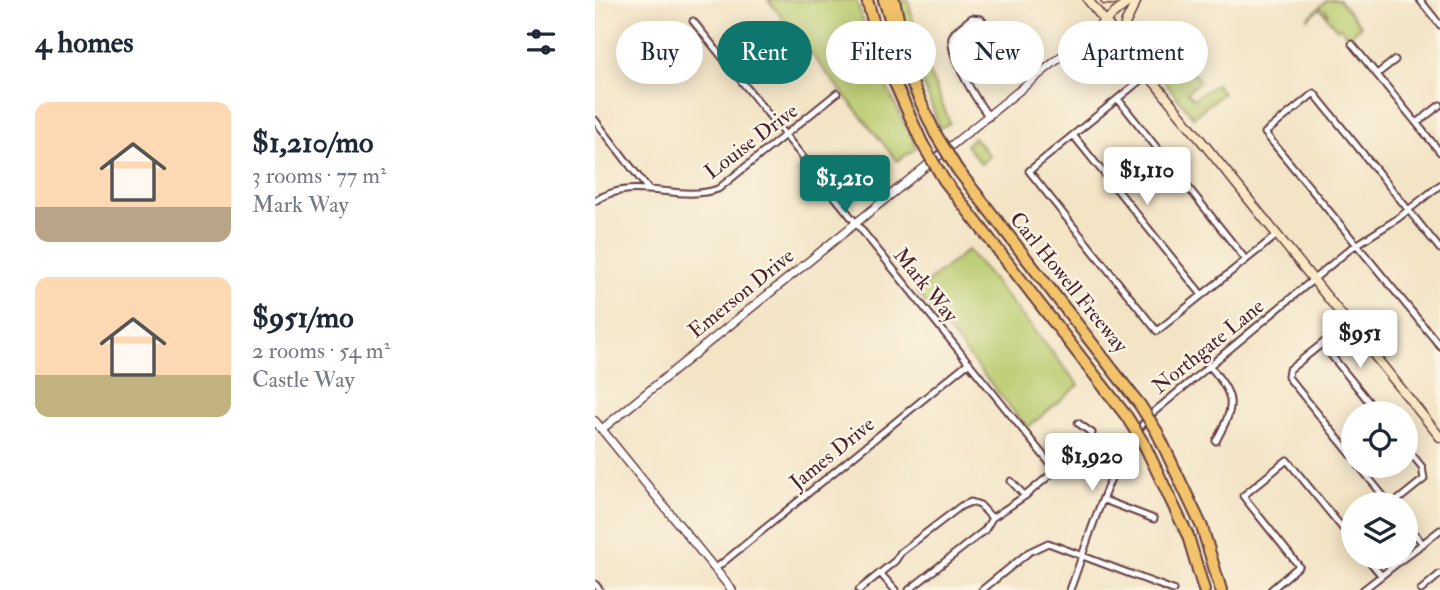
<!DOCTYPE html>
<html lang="en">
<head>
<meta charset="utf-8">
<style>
  body { margin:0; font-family:"IM FELL Double Pica",serif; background:#f6f6f7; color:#1f2937; height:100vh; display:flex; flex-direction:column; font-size:26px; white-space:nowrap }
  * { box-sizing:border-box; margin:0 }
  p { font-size:23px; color:#747a83 }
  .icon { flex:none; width:38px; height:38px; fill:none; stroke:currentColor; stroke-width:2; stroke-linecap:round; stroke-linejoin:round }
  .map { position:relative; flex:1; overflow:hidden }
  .panel { display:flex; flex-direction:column; background:#fff; width:595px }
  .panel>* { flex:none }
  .guide { position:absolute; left:21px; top:21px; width:665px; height:63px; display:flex; gap:14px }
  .tools { position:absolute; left:746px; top:401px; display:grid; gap:14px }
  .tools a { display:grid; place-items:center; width:77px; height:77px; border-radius:50%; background:#fff; box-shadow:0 4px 18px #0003; font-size:35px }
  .price { position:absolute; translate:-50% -60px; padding:0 16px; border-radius:7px; background:#fff; color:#222; font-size:23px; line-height:46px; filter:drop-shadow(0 2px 4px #0008) }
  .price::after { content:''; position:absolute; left:50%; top:42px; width:21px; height:16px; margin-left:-10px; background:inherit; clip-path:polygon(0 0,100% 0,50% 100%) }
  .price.on { background:#0f766e; color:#fff }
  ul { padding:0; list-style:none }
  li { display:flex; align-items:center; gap:21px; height:175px; padding:0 35px }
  li span { display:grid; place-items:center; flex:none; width:196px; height:140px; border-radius:14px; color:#555 }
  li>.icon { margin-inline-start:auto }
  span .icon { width:84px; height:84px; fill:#fffc; stroke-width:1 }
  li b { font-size:30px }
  h2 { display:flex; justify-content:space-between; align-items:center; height:84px; padding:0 35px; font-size:30px }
  .tag { padding:0 24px; border-radius:32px; background:#fff; box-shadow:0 4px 18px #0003; font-size:24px; line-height:63px }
  .tag.on { background:#0f766e; color:#fff }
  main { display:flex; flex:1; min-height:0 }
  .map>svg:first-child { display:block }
</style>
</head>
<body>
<main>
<section class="panel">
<h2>4 homes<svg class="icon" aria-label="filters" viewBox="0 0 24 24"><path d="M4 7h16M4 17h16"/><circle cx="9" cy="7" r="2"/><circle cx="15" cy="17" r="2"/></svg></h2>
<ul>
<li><span style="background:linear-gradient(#ffd9b3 75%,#b9a48a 0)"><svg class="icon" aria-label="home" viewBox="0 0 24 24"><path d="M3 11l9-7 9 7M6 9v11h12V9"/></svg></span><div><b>$1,210/mo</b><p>3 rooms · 77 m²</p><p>Mark Way</p></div></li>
<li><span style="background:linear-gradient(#ffd9b3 70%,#c2b280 0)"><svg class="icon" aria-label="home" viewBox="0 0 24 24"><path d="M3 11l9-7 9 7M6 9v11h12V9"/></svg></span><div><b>$951/mo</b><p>2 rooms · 54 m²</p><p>Castle Way</p></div></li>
</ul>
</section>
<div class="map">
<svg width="845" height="590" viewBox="0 0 845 590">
  <rect width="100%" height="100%" fill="#fcf5e5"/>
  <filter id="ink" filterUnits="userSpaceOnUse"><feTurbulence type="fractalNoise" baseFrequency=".0143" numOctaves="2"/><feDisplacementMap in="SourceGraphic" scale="14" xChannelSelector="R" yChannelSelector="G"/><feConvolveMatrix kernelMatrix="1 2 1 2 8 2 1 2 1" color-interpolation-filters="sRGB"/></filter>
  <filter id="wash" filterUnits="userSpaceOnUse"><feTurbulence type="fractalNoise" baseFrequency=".00686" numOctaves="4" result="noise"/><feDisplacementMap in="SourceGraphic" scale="28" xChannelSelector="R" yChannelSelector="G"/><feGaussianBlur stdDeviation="1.57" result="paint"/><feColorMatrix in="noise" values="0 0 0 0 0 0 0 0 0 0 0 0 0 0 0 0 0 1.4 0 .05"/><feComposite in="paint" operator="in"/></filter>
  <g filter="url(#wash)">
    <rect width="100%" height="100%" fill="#f3e4c6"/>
    <!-- green -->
    <path fill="#b9cb6e" stroke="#82754c" stroke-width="2" d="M173,0H261L289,82L322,148L302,161Z
      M304,0H313L325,49L355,123L345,128L318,57Z
      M732,0H744L766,26L753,37L745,27L742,29L731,16L734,14L731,10V15L725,8L712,19Z
      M595,50L599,55L590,63L605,81L592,92L598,99L621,84L628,93L598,117L564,75Z
      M379,137L395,156L386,164L371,145Z
      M373,250L484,385L432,428L321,291Z"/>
  </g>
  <g filter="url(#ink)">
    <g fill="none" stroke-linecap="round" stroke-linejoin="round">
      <!-- minor casing -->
      <g stroke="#633d42" stroke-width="9">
        <path id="minor" d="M825,0L845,25
          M98,21L461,471
          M757,44L845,152
          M536,54L561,34L579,57
          M553,74L434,171L562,331L682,235
          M782,74L800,60
          M523,99L651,260
          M394,117C383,103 353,55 357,37C359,30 371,23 377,18L386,19L437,81
          M0,120L53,189
          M822,123L845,105
          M478,135L607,295
          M0,201C38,175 82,203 123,189L242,93
          M845,249L719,93L670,133L845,346
          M753,323L694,370L693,377L758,457
          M727,344L783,413
          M614,365C641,398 641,404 621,441
          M764,466L795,504
          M416,481L430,496
          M509,500L559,519
          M798,504L829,479L827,467L810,446
          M397,518L430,496L493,443L497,433L483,423
          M810,522L828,544
          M770,556L786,575
          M120,569L374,362
          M285,573L300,590
          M0,584L5,590
          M264,590L300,561L306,552L366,506L376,502L385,505L397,518L390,530L314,590
          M387,590L434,552L453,543L578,590
          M475,590C497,531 513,465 554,416L755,249L802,219L845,185
          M676,590L704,566L648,496L692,460L758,541
          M768,590L845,530
          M826,590L845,574"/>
      </g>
      <!-- tertiary casing -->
      <g stroke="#633d42" stroke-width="10">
        <path id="tertiary" d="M0,421L137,590
          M7,429L510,21"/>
      </g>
      <!-- secondary casing -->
      <g stroke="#633d42" stroke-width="11">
        <path id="secondary" d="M493,0L845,437
          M510,0H522
          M510,21L536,0
          M532,45L530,24L542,0"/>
      </g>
      <!-- motorway casing -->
      <g stroke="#633d42" stroke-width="14">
        <path id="motorway" d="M272,0L289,59L327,143
          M289,0L315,79L340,133
          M299,0L309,45
          M362,169L545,405
          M349,180L532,417
          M562,432L607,527L626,590
          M550,446L593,536L609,590"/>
      </g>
      <!-- minor -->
      <use href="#minor" stroke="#fff" stroke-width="5"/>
      <!-- tertiary -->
      <use href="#tertiary" stroke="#fff" stroke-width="7"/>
      <!-- secondary -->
      <use href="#secondary" stroke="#fae7c3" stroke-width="8"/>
      <!-- motorway -->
      <use href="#motorway" stroke="#f2c36a" stroke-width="10"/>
      <!-- motorway-bridge casing -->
      <g stroke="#633d42" stroke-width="14" stroke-linecap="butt">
        <path id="motorway-bridge" d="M340,133L362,169
          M327,143L349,180
          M545,405L562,432
          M532,417L550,446"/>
      </g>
      <!-- motorway-bridge -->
      <use href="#motorway-bridge" stroke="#f2c36a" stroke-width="10"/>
    </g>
  </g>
  <g text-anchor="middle" stroke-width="5" stroke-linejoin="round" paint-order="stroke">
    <!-- street labels -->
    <g font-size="21" fill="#4a1f2b" stroke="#fcf5e5">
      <text transform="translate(156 141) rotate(-37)" y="7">Louise Drive</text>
      <text transform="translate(474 282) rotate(51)" y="7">Carl Howell Freeway</text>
      <text transform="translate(331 285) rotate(51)" y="7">Mark Way</text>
      <text transform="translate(146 293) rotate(-39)" y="7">Emerson Drive</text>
      <text transform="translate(613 346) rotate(-39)" y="7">Northgate Lane</text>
      <text transform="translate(237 453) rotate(-39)" y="7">James Drive</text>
    </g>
  </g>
</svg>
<div class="tools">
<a><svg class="icon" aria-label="locate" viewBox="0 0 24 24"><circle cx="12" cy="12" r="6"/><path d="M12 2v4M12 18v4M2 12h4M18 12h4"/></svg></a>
<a><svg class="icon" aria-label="layers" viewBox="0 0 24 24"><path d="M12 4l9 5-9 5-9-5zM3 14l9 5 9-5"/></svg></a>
</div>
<b class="price" style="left:552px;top:207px">$1,110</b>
<b class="price on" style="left:250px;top:215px">$1,210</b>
<b class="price" style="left:765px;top:370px">$951</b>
<b class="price" style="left:497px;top:493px">$1,920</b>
<div class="guide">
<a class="tag">Buy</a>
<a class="tag on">Rent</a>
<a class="tag">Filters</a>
<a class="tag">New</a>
<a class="tag">Apartment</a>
</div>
</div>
</main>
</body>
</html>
